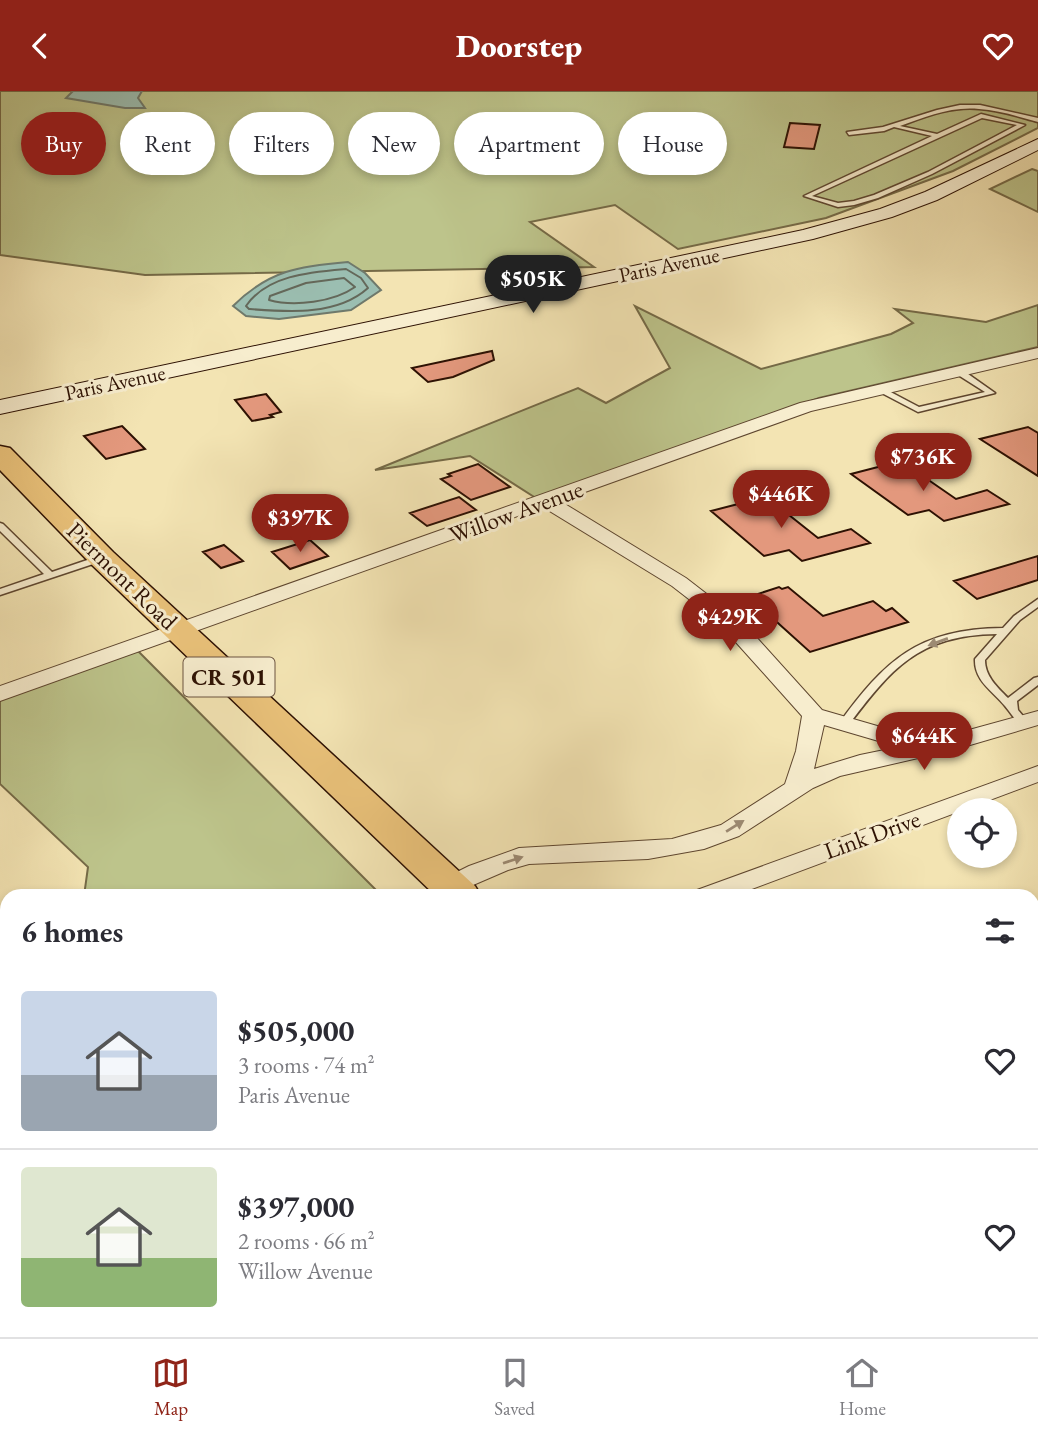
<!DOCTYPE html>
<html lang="en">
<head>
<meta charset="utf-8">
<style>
  body { margin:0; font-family:"EB Garamond",serif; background:#f7f7f7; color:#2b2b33; height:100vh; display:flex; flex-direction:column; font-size:26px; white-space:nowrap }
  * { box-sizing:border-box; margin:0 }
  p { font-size:23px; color:#7c7c81 }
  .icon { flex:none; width:38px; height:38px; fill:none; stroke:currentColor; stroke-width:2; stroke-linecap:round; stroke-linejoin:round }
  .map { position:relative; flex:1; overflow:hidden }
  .side { position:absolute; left:0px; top:798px; width:1040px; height:448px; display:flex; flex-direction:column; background:#fff; border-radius:21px 21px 0 0; box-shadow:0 4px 10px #0003 }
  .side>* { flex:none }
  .hud { position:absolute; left:21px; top:21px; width:998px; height:63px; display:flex; gap:14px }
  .tools { position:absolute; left:947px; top:707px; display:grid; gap:14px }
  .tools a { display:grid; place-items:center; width:70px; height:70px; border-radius:50%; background:#fff; box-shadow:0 4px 10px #0003; font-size:35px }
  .price { position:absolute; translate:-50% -60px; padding:0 16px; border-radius:24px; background:#8f2418; color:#fff; font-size:23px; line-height:46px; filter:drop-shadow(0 2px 4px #0008) }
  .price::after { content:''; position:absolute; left:50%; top:42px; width:21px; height:16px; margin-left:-10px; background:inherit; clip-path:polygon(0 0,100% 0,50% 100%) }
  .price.selected { background:#222; color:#fff }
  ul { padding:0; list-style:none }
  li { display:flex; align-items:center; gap:21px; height:175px; padding:0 21px }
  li+li { border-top:2px solid #e1e1e2 }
  li span { display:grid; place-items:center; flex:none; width:196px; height:140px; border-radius:7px; color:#555 }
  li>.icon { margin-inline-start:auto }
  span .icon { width:84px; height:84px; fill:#fffc; stroke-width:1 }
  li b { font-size:30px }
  h2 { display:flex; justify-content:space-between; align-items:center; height:84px; padding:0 21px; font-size:30px }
  .chip { padding:0 24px; border-radius:32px; background:#fff; box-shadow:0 4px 10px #0003; font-size:24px; line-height:63px }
  .chip.selected { background:#8f2418; color:#fff }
  header { display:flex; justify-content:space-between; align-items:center; height:91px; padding:0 21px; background:#8f2418; color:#fff; font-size:32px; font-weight:800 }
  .dock { display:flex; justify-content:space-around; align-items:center; height:98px; border-top:2px solid #e1e1e2; background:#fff; font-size:19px; color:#7c7c81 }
  .dock a { display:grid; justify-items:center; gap:4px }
  .dock .selected { color:#8f2418 }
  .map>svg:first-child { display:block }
</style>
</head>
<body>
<header><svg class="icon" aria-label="back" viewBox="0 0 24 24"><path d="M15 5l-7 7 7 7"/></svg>Doorstep<svg class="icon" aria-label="heart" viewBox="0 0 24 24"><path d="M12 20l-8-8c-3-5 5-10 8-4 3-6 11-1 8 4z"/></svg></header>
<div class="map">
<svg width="1038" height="1246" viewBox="0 0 1038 1246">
  <rect width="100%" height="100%" fill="#f3e4b3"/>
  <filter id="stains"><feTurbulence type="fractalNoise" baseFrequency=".00286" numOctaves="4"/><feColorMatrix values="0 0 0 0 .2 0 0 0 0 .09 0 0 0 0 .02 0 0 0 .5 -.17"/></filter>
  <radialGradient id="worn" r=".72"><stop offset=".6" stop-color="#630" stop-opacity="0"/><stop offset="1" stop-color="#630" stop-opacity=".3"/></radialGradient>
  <!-- green -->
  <path fill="#bdc48b" stroke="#756a47" stroke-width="2" d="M0,0H1038V37L953,80L826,127L678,158L615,114L530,131L594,176L145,184L0,164Z
    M1032,78L1038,80V121L990,98Z
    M1038,214V256L819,307L542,411L470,365L375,379L578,297L606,312L670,277L635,215L761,278L891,243L913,232L895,218L986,231Z
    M134,556L382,805H84L88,776L0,693V599Z
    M498,1239H814L821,1246H503Z"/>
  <!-- water -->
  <path fill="#9bbeb1" stroke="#6f796b" stroke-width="2" d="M73,0H142L138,7L145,17H125L66,7Z
    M348,171L365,182L381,199L351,219L279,228L246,225L233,215C269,179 300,175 348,171Z"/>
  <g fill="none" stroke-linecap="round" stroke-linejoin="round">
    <!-- shore -->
    <path stroke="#64685a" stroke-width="2" d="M346,178L361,187L368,197C337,225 288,221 249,218L246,215C267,184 311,181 346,178Z
      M344,187L355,196C334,211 294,216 269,209L270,205L306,192Z"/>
  </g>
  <!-- building -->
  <path fill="#e3987d" stroke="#2d1103" stroke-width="2" d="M790,32L820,34L814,58L784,56Z
    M492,260L494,269L453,286L428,291L412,277Z
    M266,303L281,321L270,324L273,326L252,330L235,309Z
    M122,335L145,358L106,368L84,345Z
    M1028,336L1038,342V385L980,348Z
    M901,370L956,408L987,399L1009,413L944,430L929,419L908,424L851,383Z
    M478,373L510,396L471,409L441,388L451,385L448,383Z
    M760,401L818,447L851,438L870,452L802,470L789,459L764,465L711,420L742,412L736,407Z
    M459,406L476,419L427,435L410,422Z
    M310,449L328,465L290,478L272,461Z
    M224,454L243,470L221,477L203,461Z
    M1038,465V489L977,508L954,490Z
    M779,496L782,498L788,496L823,525L873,510L886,520L892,517L908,531L810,561L749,506Z"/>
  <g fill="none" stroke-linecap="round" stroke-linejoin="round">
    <!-- lane casing -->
    <g stroke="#5e462f" stroke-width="3">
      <path id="lane" d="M960,14H980L1038,27V31C1019,26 999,19 979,18C952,15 925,26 900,35L937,43L981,23L1025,34L932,83L878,107L854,114L838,116L804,105L932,45L894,36L884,40L849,44L847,41L883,36L937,19ZM982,27L1017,34L928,81L874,104L854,110L838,112L812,105Z
        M955,278H961L995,302L918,321L876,299L883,297L919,316L985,301L955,282Z
        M0,432L3,433L52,481L99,465L102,464L107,467L105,469L0,504V498L44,483L0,440Z
        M1038,508V516L1020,529L985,569C985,585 997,596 1008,607L1034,587L1038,586V594L1017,610L1018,619L1028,631L1027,633H1019C1014,627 1010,621 1005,615C993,600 974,590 975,568L997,543C918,544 891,578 847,636H839L838,634C885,569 918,538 1003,537L1014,525Z
        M1032,919L1038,921V933L1032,931Z"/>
    </g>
    <!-- street casing -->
    <g stroke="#5e462f" stroke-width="2">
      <path id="street" d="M1038,257V267L811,320L560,410L686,487L717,511L749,538L822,619L929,650L1038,620V634L953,659L840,685L813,697L739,745L704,758L648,768L529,773L508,779L450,804L441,801L437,795L441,789L469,775L519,757L672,748L721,734L785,693L796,660L802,625L733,548L703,519L672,495L543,416L0,610V595L800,312ZM824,634L899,656L860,664L814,678Z
        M1038,675V691L733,805H693L697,799Z"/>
    </g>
    <!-- secondary casing -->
    <g stroke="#2d1103" stroke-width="2">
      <path id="secondary" d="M1038,48V59L937,109L892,126L813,148L0,323V309L803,139L880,118L925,101Z"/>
    </g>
    <!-- primary casing -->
    <g stroke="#2d1103" stroke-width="3">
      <path id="primary" d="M0,355L10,357L113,461L475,795L481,805H436L91,473L0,379Z
        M890,1239H948L951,1246H894Z"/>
    </g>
    <!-- lane -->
    <use href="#lane" fill="#f7edce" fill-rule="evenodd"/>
    <!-- street -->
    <use href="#street" fill="#f7edce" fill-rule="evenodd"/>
    <!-- secondary -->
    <use href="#secondary" fill="#f7edce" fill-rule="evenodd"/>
    <!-- primary -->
    <use href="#primary" fill="#eac27a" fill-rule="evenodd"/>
  </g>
  <!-- one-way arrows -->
  <defs><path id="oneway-solid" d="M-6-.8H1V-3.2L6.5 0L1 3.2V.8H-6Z" transform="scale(1.75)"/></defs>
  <g fill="#9c8a73">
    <use href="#oneway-solid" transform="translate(938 551) rotate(160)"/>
    <use href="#oneway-solid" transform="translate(735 735) rotate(-32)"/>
    <use href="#oneway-solid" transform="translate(513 769) rotate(-18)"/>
  </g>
  <g text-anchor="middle" stroke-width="6" stroke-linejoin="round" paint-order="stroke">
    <!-- far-street labels -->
    <g font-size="21" fill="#2d1103" stroke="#f7edce">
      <text transform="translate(669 174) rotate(-12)" y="7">Paris Avenue</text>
      <text transform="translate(115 292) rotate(-12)" y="7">Paris Avenue</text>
    </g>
    <!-- shield labels -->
    <rect fill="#f7edce" stroke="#6a5340" stroke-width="2" x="183.5" y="566.5" width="91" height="39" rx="5"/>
    <g font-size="23" font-weight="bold" fill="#2d1103">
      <text x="229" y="594">CR 501</text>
    </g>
    <!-- street labels -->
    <g font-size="24" fill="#2d1103" stroke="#f7edce">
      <text transform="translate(516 421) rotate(-20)" y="8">Willow Avenue</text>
      <text transform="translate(122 485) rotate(44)" y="8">Piermont Road</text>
      <text transform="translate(872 744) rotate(-20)" y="8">Link Drive</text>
    </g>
  </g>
  <rect width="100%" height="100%" filter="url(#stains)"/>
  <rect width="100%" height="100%" fill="url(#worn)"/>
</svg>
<div class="tools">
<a><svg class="icon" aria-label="locate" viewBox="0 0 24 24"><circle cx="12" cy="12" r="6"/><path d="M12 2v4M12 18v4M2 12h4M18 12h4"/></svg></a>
</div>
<b class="price selected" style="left:533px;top:224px">$505K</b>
<b class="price" style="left:923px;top:402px">$736K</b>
<b class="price" style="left:781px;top:439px">$446K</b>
<b class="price" style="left:300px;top:463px">$397K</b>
<b class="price" style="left:730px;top:562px">$429K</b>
<b class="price" style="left:924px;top:681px">$644K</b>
<div class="hud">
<a class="chip selected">Buy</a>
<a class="chip">Rent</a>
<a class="chip">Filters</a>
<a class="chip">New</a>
<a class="chip">Apartment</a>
<a class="chip">House</a>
</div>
<section class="side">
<h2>6 homes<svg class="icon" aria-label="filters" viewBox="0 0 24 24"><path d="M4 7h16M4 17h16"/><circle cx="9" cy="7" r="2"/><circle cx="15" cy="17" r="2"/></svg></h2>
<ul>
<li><span style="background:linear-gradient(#c9d6e8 60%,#9aa5b1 0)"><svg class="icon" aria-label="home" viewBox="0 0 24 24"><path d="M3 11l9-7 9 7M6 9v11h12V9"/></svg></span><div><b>$505,000</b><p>3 rooms · 74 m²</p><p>Paris Avenue</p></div><svg class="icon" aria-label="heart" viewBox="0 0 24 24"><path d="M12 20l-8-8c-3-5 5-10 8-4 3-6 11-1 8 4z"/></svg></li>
<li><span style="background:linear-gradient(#dfe7d0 65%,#8fb573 0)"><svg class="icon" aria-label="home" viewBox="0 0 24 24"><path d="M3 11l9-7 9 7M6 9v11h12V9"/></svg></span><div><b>$397,000</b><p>2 rooms · 66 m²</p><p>Willow Avenue</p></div><svg class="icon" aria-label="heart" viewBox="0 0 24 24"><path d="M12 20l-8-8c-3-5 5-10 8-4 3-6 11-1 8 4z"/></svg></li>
</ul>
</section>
</div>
<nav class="dock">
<a class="selected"><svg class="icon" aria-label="map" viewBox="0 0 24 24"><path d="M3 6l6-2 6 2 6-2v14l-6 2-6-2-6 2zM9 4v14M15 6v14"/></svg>Map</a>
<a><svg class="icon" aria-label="saved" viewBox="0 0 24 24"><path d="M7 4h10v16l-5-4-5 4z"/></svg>Saved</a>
<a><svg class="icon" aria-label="home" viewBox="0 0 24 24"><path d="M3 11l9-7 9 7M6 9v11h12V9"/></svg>Home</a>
</nav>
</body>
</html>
